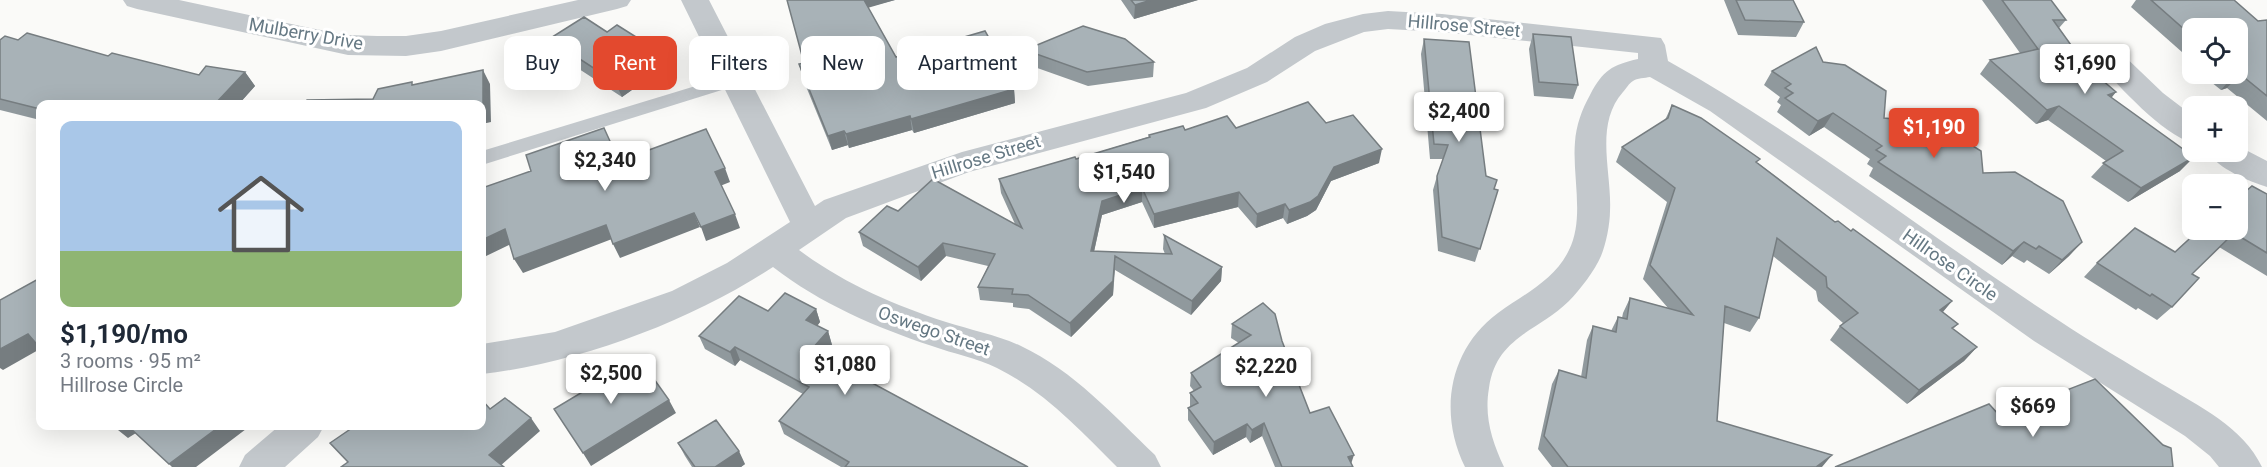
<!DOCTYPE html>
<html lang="en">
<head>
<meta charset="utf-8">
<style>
  body { margin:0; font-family:Roboto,sans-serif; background:#f6f6f7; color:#1f2937; height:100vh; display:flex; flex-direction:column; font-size:22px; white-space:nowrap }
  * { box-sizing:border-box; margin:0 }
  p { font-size:20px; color:#747a83 }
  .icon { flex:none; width:33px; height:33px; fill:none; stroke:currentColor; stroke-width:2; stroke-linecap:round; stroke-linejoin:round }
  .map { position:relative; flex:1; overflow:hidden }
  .panel { position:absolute; left:36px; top:100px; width:450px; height:330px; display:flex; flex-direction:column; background:#fff; border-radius:12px; box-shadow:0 6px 24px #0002 }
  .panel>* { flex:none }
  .guide { position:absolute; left:504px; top:36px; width:570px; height:54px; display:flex; gap:12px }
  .buttons { position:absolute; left:2182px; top:18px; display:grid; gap:12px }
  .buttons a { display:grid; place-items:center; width:66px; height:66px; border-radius:12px; background:#fff; box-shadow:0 6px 24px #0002; font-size:30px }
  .price { position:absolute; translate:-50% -51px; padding:0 14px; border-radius:6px; background:#fff; color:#222; font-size:20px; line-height:39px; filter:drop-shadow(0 2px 3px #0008) }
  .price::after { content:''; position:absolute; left:50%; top:36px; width:18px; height:14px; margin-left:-9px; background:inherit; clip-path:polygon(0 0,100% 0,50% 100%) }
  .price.on { background:#e3492e; color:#fff }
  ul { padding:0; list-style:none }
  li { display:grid; align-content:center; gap:12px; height:318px; padding:0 24px }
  li span { display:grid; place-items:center; height:186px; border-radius:12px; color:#555 }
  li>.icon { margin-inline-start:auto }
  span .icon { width:108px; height:108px; fill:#fffc; stroke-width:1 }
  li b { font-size:26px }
  .chip { padding:0 21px; border-radius:12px; background:#fff; box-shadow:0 6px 24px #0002; font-size:21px; line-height:54px }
  .chip.on { background:#e3492e; color:#fff }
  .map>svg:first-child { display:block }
</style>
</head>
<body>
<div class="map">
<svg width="2267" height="467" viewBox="0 0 2267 467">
  <rect width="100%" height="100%" fill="#fafaf8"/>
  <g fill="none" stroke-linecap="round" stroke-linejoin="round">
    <!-- lane -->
    <path fill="#c3c8cc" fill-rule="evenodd" d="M735,74L741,76L744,80L741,84L482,165V151Z"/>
    <!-- street -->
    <path fill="#c3c8cc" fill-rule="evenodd" d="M123,0H179L310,28L348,35L377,36H406L441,31L578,0H631L627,6L617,9L441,51L406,56L348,55L137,9L127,6Z
      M681,0H709L815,206L824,200L962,152L1186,93L1247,68L1295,37L1325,24L1363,14L1388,11L1442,14L1661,38L1665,45L1668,61C1804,137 1927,235 2058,320C2092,343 2128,363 2162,384C2199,406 2243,427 2262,467H2219L2210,456L2185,436L2034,341L1710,111L1650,77C1645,78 1637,78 1633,81C1629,83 1626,89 1623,92C1594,125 1612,172 1610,211C1610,224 1606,244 1601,256C1595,270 1580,290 1569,301C1537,332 1496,337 1489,388C1484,417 1492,441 1504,467H1465C1438,413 1449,349 1498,313C1524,294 1555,280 1569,250C1585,218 1572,176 1575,142C1576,126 1582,109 1590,95C1603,70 1612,65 1638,59V53L1442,32L1388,29L1364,32L1315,51L1267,82L1206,108L969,172L846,218L799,250C843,283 894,305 946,322C971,330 997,335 1021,346C1074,371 1113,415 1155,455L1161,467H1117C1080,430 1045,392 997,368C977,358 954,354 932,346C875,327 821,304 773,267C691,321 579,363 482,374V344L555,332L672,291L727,263L790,222Z
      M2107,46L2117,49L2163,93L2193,116V143C2161,134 2121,87 2097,63L2092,56L2097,49Z
      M2238,146L2267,161V187C2249,181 2218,169 2208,152H2238Z
      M279,426H324L318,437L285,467H239L245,455Z"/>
  </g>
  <!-- wall -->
  <path fill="#90999d" d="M787,0H895L868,7L896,57L1011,85L1014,89L1015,103L914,133L912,130L849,148L848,145L832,150L803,79L799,64L804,63Z
    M1121,0H1198L1134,19Z
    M1724,0H1793L1804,22L1796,37L1738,35Z
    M1982,0H2051L2066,20L2059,28L2086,66L2112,98L2180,171L2128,202L2091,177L2106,161L2048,120L2036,124L1980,74L1990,60L2020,53Z
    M2136,0H2234L2258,21L2267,20V121L2227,88L2221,90L2201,74H2238L2193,28V67L2188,63L2191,60L2131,7Z
    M607,32L666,66L622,97L556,54L549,39Z
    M1533,34L1578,85L1573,99L1534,96L1529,49Z
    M1424,39L1486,176L1494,189L1498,190L1475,262L1438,251L1433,190L1437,176L1443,159H1430L1421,54Z
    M0,40H18L108,56L199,75L245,72L255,86L238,105H40V120L0,110Z
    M1025,50L1154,62L1153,77L1088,86L1026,64Z
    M1823,62L1884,118L1983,173L2082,242L2069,256L2049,274L2027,260L2024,263L2012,256L2002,265L1869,176L1873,168L1867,164L1870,159L1824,127L1809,136L1777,112L1781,105L1777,102L1780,97L1764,85L1772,71Z
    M1672,105L1758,163L1835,222L1851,231L1952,301L1943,312L1958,324L1953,329L1977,347L1964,361L1907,404L1830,340L1840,326L1843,323L1818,301L1816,291L1773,256L1759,318L1750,332L1724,323L1717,421L1822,467H1552L1538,449L1552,384L1559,370L1581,377L1587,340L1593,326L1611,331L1618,317L1622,318L1623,313L1630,298L1668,308L1643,279L1667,202L1616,162L1622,147L1665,120Z
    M1326,123L1379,163L1331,181L1316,210L1307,216L1287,224L1283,218L1256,228L1238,207L1154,228L1142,202L1102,215L1094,252L1165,254L1163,249L1164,235L1222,267L1221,281L1191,315L1115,270L1113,295L1071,337L1029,309L1013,307V303L980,300L978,287L988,266L946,256L921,281L863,246L859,232L898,211L1015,224L1001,193L999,179L1076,159L1148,137L1149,135L1185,130Z
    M2245,192L2267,194V276L2219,247L2192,274L2172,307L2157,320L2138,308L2136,310L2084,277L2097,263L2175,252Z
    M816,309L820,322L817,326L828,331L832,345L822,356L1028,467H841L784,434L779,421L803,394L740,360L735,366L705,349L699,336L768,311Z
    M1232,324L1282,341L1310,413L1353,467H1275L1262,436L1250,443L1246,437L1213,455L1188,420V408L1190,407V393L1194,391L1190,386L1191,373L1239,343L1231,338Z
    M678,443L745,464L741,467H692L685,456Z"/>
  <!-- shaded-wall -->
  <path fill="#767d80" d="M862,0H895L864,9Z
    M1151,0H1198L1134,19L1135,5Z
    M660,52L666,66L622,97L615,82Z
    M483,70L490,84L491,122L482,124Z
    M245,72L255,86L238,105H214Z
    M2240,74L2227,88L2221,90L2234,75Z
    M1011,77L1012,90L1014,89L1015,103L914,133L911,119Z
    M2116,92L2105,106L2108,95Z
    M2059,106L2048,120L2036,124L2047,110Z
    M1833,113L1824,127L1809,136L1818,121Z
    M910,116L912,130L849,148L846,134Z
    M844,131L848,145L832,150L828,136Z
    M1382,149L1379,163L1331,181L1316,210L1307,216L1287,224L1289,210L1334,167Z
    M2194,157L2180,171L2128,202L2141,188Z
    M725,168L730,182L720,186L715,172Z
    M1142,188V202L1102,215L1091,265V251L1102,201Z
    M1239,192L1238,207L1154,228V214Z
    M1285,204L1283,218L1256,228L1257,214Z
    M694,213L700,227L620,258L613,244Z
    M735,214L740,228L706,241L701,227Z
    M606,225L612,239L523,273L514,259Z
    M505,229L513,243L482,258V240Z
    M2024,242L2012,256L2002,265L2013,251Z
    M2082,242L2069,256L2049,274L2062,260Z
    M943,243L946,256L921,281L918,267Z
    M1115,256L1113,295L1071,337L1070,323Z
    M1222,267L1221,281L1191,315L1192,301Z
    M1952,301L1940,315V310Z
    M816,309L820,322L811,334L806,320Z
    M828,331L832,345L816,364L811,350Z
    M28,334L40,345V349L3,370L0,368V349Z
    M735,347L740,360L735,366L730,352Z
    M1977,347L1964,361L1907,404L1919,390Z
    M669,400L676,413L591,466L583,453Z
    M531,418L540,431L499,467L489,455Z
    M1264,423L1262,436L1250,443L1252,430Z
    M1247,424L1246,437L1213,455L1214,442Z
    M113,426H128L136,433L128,438Z
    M220,426H250L196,467H172L169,464Z
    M739,451L745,464L741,467H715Z
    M1354,455L1350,467L1348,457Z
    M1832,455L1822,467H1816Z"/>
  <!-- building -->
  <path fill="#a8b2b7" stroke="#767d80" stroke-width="1.5" d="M787,0H864L896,57L985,31L1011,77L1008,78L1014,89L911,119L910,116L846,134L844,131L828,136L799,64L804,63Z
    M1131,0H1151L1135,5Z
    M1736,0H1793L1804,22L1745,20Z
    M2002,0H2051L2066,20H2053L2086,66L2116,92L2108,95L2194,157L2141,188L2103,163L2123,151L2059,106L2047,110L1990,60L2038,49Z
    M2151,0H2234L2258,21L2267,20V96L2240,74L2234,75L2232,74H2238V28H2193V37Z
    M584,17L607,32L617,25L660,52L615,82L549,39Z
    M1083,26L1125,39L1154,62L1087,72L1025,50Z
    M27,33L108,56L112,53L199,75L206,66L245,72L214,105H40V109L0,99V40L5,36L18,40Z
    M1533,34L1571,37L1578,85L1539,82Z
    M1424,39L1469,42L1486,176L1497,180L1494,189L1498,190L1480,249L1442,237L1437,176L1448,145L1434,144Z
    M1816,47L1823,62L1845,65L1886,91L1884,118L1936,123L1981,151L1983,173L2015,172L2063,201L2082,242L2062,260L2039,246L2036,249L2024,242L2013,251L1878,162L1886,156L1876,150L1882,146L1833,113L1818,121L1785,98L1793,93L1785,88L1791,84L1772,71Z
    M483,70V108H482V105H304L307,100L373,99L378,89L412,82V85Z
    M1308,102L1326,123L1353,115L1382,149L1334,167L1318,196L1310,202L1289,210L1285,204L1257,214L1239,192L1154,214L1142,188L1102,201L1091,251L1172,254L1164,235L1222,267L1192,301L1115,256L1113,281L1070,323L1028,295L1012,294L1013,289L978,287L995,254L943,243L918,267L859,232L887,206L898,211L933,179L1022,228L999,179L1075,157L1076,159L1150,137L1149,135L1183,126L1185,130L1227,116L1236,128Z
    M1672,105L1701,118L1760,159L1756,162L1835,222L1838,221L1851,231L1853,229L1952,301L1940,310L1958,324L1952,328L1977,347L1919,390L1840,326L1858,313L1827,287L1826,277L1777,238L1759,318L1725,306L1717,421L1832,455L1816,467H1568L1544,436L1559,370L1586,378L1593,326L1616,332L1618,317L1627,319L1630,298L1693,315L1650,265L1675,188L1622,147L1668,118Z
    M604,128L619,161L706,129L725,168L715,172L735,214L701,227L694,213L613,244L606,225L514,259L505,229L482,240V188L531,171L526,155Z
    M2252,186L2267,194V253L2234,233L2192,274L2199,278L2172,307L2152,294L2150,296L2097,263L2135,228L2175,252L2199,230H2238V193L2242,189L2245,192Z
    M40,278V348L28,334L0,349V300Z
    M785,293L816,309L806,320L828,331L811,350L1028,467H845L849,462L779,421L809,387L735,347L730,352L699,336L739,296L768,311Z
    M1263,303L1275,314L1282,341L1310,413L1329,407L1354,455L1348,457L1353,467H1282L1264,423L1252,430L1247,424L1214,442L1188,408L1198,403L1190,393L1201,387L1191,373L1251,335L1232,324Z
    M639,358L669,400L583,453L554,409Z
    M2095,379L2163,445L2171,448L2173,467H1835L1989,404L2000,416Z
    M505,398L531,418L489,455L504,467H341L348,462L330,443L355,426H482V400L490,409Z
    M716,420L739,451L715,467H695L678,443Z
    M128,426H220L169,464Z"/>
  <g text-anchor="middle" stroke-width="6" stroke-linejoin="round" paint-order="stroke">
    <!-- street labels -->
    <g font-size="18" fill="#657883" stroke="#fff">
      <text transform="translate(1464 26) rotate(5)" y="6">Hillrose Street</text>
      <text transform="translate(306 34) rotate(10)" y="6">Mulberry Drive</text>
      <text transform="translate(986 157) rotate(-17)" y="6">Hillrose Street</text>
      <text transform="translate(1950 265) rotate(35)" y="6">Hillrose Circle</text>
      <text transform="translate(934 331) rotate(19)" y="6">Oswego Street</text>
    </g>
  </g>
</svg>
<div class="buttons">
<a><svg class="icon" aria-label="locate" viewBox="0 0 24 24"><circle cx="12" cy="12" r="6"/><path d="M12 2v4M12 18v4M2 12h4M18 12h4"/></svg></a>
<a>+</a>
<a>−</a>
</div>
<b class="price" style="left:2085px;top:95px">$1,690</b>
<b class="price" style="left:1459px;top:143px">$2,400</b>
<b class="price on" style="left:1934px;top:159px">$1,190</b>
<b class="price" style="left:605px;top:192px">$2,340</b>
<b class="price" style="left:1124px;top:204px">$1,540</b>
<b class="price" style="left:845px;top:396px">$1,080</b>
<b class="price" style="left:1266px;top:398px">$2,220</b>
<b class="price" style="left:611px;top:405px">$2,500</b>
<b class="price" style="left:2033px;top:438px">$669</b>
<div class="guide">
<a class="chip">Buy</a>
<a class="chip on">Rent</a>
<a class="chip">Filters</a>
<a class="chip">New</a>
<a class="chip">Apartment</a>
</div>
<section class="panel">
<ul>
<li><span style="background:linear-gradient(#a9c7e8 70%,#8fb573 0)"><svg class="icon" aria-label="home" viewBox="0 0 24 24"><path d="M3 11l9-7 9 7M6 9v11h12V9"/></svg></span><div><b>$1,190/mo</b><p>3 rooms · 95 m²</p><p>Hillrose Circle</p></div></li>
</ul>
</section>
</div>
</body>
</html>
